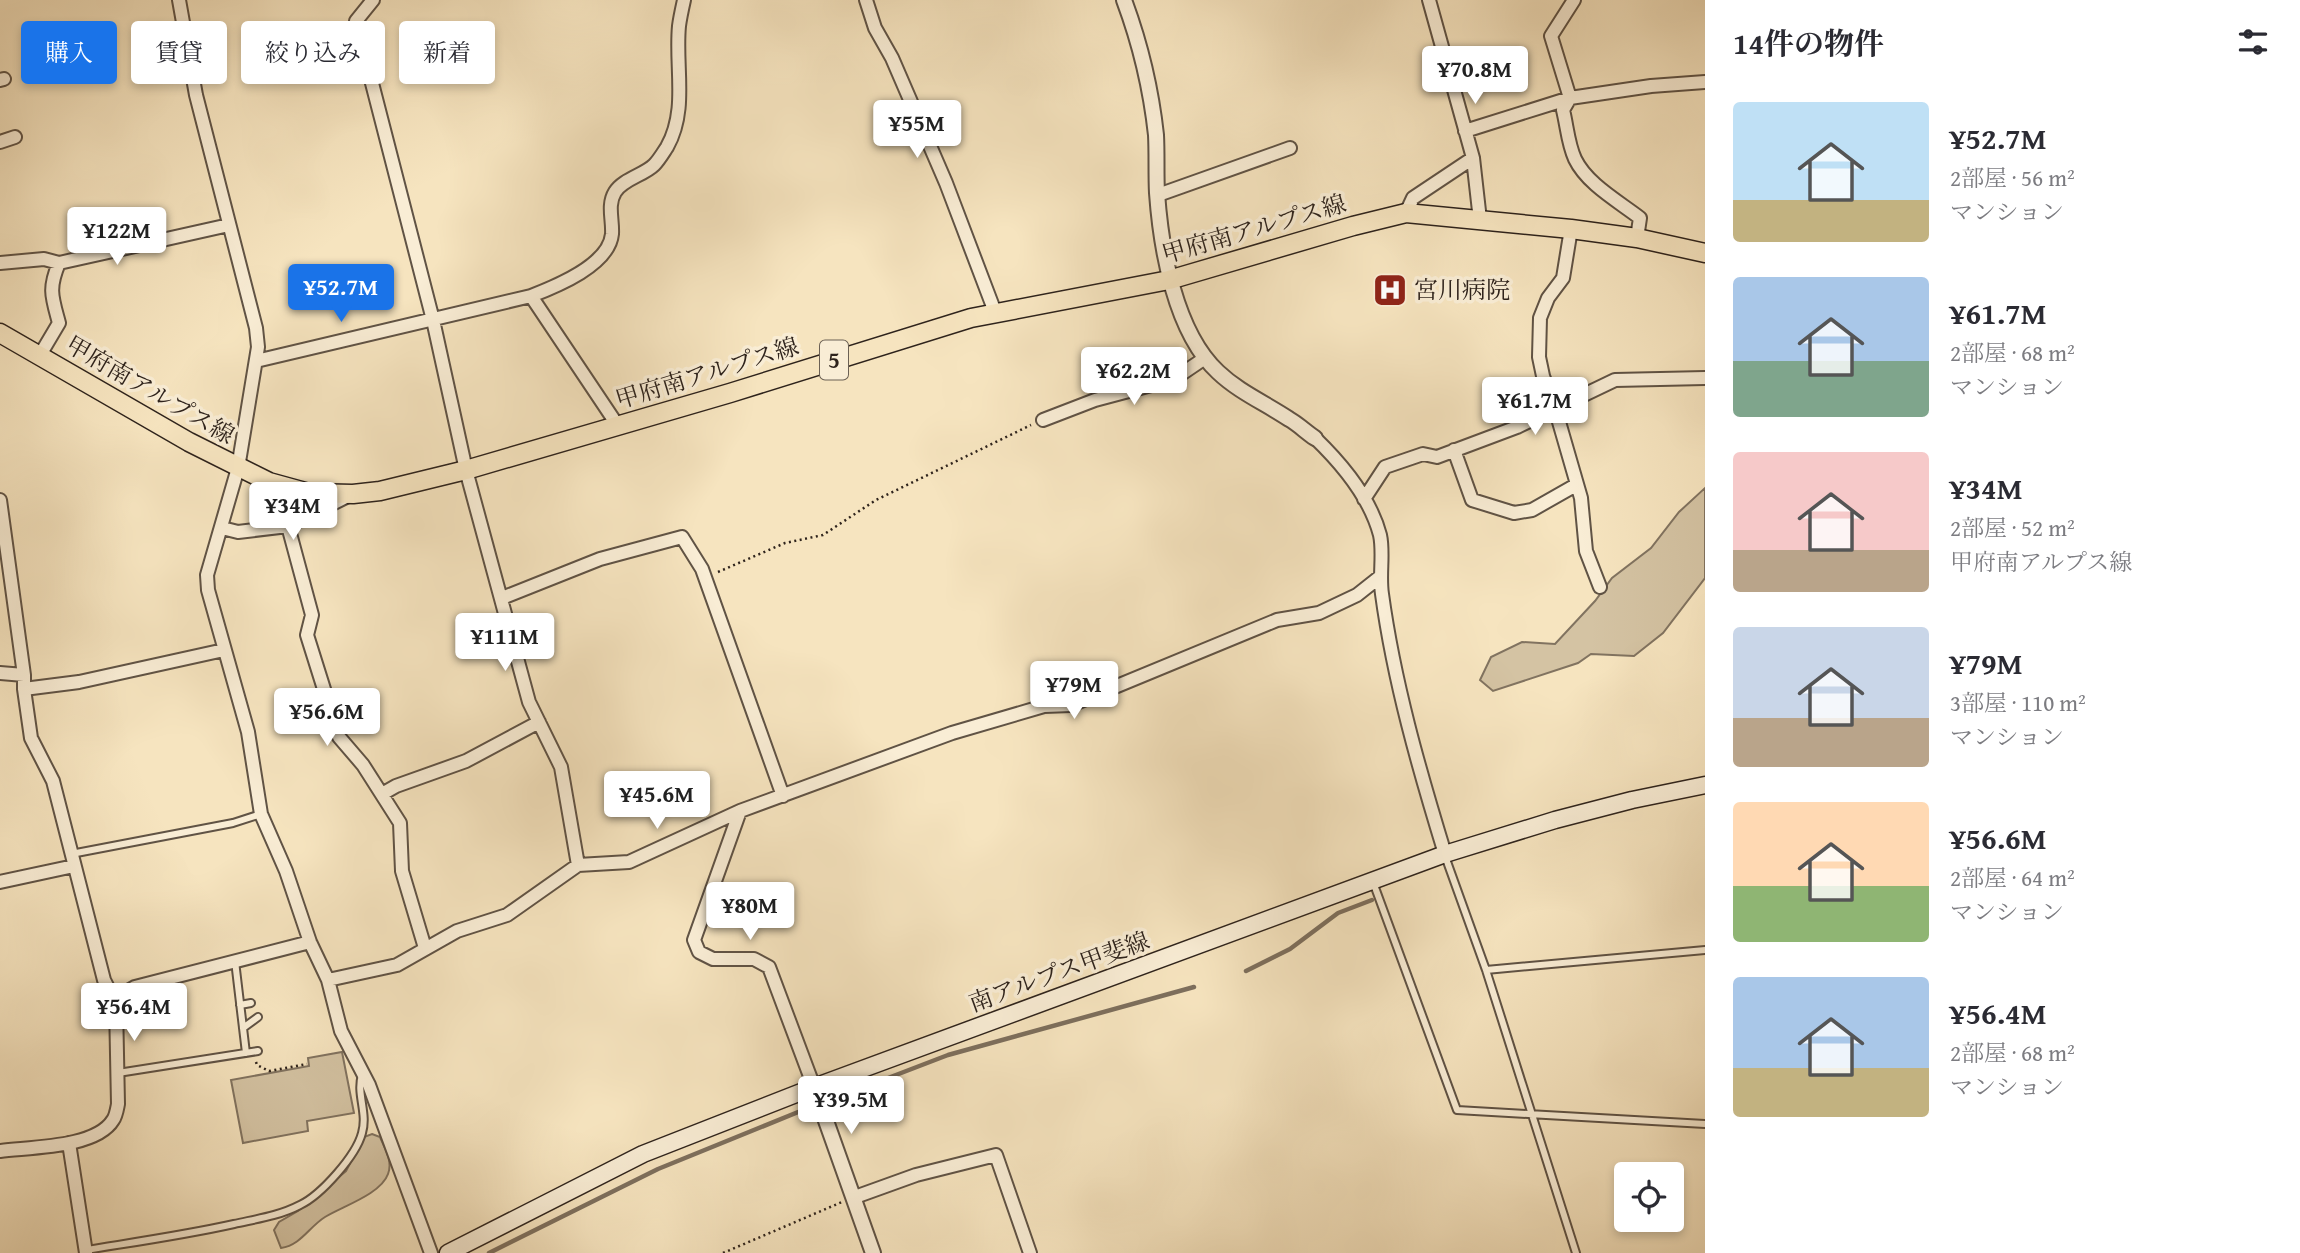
<!DOCTYPE html>
<html lang="ja">
<head>
<meta charset="utf-8">
<style>
  body { margin:0; font-family:"Gentium Book Plus","Noto Serif JP",serif; background:#f7f7f7; color:#2b2b33; height:100vh; display:flex; flex-direction:column; font-size:26px; white-space:nowrap }
  * { box-sizing:border-box; margin:0 }
  p { font-size:23px; color:#7c7c81 }
  .icon { flex:none; width:38px; height:38px; fill:none; stroke:currentColor; stroke-width:2; stroke-linecap:round; stroke-linejoin:round }
  .map { position:relative; flex:1; overflow:hidden }
  .details { display:flex; flex-direction:column; background:#fff; width:595px }
  .details>* { flex:none }
  .guide { position:absolute; left:21px; top:21px; width:665px; height:63px; display:flex; gap:14px }
  .controls { position:absolute; left:1614px; top:1162px; display:grid; gap:14px }
  .controls a { display:grid; place-items:center; width:70px; height:70px; border-radius:7px; background:#fff; box-shadow:0 4px 10px #0003; font-size:35px }
  .price { position:absolute; translate:-50% -60px; padding:0 16px; border-radius:7px; background:#fff; color:#222; font-size:23px; line-height:46px; filter:drop-shadow(0 2px 4px #0008) }
  .price::after { content:''; position:absolute; left:50%; top:42px; width:21px; height:16px; margin-left:-10px; background:inherit; clip-path:polygon(0 0,100% 0,50% 100%) }
  .price.current { background:#1a73e8; color:#fff }
  ul { padding:0; list-style:none }
  li { display:flex; align-items:center; gap:21px; height:175px; padding:0 28px }
  li span { display:grid; place-items:center; flex:none; width:196px; height:140px; border-radius:7px; color:#555 }
  li>.icon { margin-inline-start:auto }
  span .icon { width:84px; height:84px; fill:#fffc; stroke-width:1 }
  li b { font-size:30px }
  h2 { display:flex; justify-content:space-between; align-items:center; height:84px; padding:0 28px; font-size:30px }
  .pill { padding:0 24px; border-radius:7px; background:#fff; box-shadow:0 4px 10px #0003; font-size:24px; line-height:63px }
  .pill.current { background:#1a73e8; color:#fff }
  main { display:flex; flex:1; min-height:0 }
  .map>svg:first-child { display:block }
</style>
</head>
<body>
<main>
<div class="map">
<svg width="1705" height="1253" viewBox="0 0 1705 1253">
  <rect width="100%" height="100%" fill="#f6e4bf"/>
  <filter id="stains"><feTurbulence type="fractalNoise" baseFrequency=".00286" numOctaves="4"/><feColorMatrix values="0 0 0 0 .2 0 0 0 0 .09 0 0 0 0 .02 0 0 0 .5 -.17"/></filter>
  <radialGradient id="worn" r=".72"><stop offset=".6" stop-color="#630" stop-opacity="0"/><stop offset="1" stop-color="#630" stop-opacity=".3"/></radialGradient>
  <!-- green -->
  <path fill="#d4c3a3" stroke="#817360" stroke-width="2" d="M1705,488V578L1663,633L1634,656L1591,654L1578,663L1493,691L1480,680L1491,657L1522,642L1555,644L1595,601L1612,578L1651,548L1679,512Z
    M342,1052L354,1113L307,1121L308,1131L243,1143L231,1080L309,1066L308,1058Z
    M372,1134L380,1137C385,1149 393,1161 388,1174C381,1194 343,1206 325,1217C309,1227 301,1245 281,1248L274,1230L279,1222L298,1211L346,1171L364,1137Z"/>
  <g fill="none" stroke-linecap="round" stroke-linejoin="round">
    <!-- stream -->
    <path stroke="#7d6f5d" stroke-width="4.5" d="M1246,971L1290,949L1338,913L1372,900
      M836,1098L948,1055L1194,987
      M489,1253L658,1169L808,1108"/>
    <!-- service casing -->
    <g stroke="#605345" stroke-width="10">
      <path id="service" d="M71,854L233,823L261,814
        M1445,856L1486,970L1576,1253
        M1373,882L1457,1110L1705,1124
        M235,961L246,1053
        M1486,970L1705,950
        M240,1005L251,1003
        M243,1028L258,1017
        M118,1073L258,1051
        M86,1250C135,1242 185,1235 234,1224C256,1219 279,1216 300,1205C321,1195 356,1156 362,1133C368,1113 356,1094 362,1075"/>
    </g>
    <!-- minor casing -->
    <g stroke="#605345" stroke-width="16">
      <path id="minor" d="M179,0L196,95L256,328L258,347L238,468L207,575L208,590L248,732L261,814L286,871L310,942L328,980L341,1031L369,1085L431,1253
        M373,0L356,21L433,320L466,470L529,702L561,767L578,865
        M866,0L875,28L892,58L946,183L995,312
        M1429,0L1473,158L1480,220
        M1574,0L1551,36L1570,98L1563,110C1567,126 1568,144 1575,159C1587,184 1618,201 1640,218L1637,238
        M0,80L4,79
        M1465,131L1570,98L1651,86L1705,82
        M0,142L15,137
        M1158,195L1290,148
        M1406,213L1413,198L1473,158
        M1571,229L1563,278L1548,298L1540,318L1539,357L1543,376L1555,408L1581,498L1586,551L1600,587
        M0,263L44,259L59,263L229,225
        M531,296L618,426
        M40,355L59,323C52,297 48,289 59,263
        M256,361L531,296C557,286 609,265 612,234C613,220 607,205 615,192C623,179 644,175 654,165C659,160 663,153 667,147C688,110 675,67 679,26C680,18 682,9 684,0
        M1043,420L1095,400L1174,379L1205,358
        M1315,438C1342,464 1370,497 1380,535C1384,553 1379,575 1382,594C1394,682 1419,769 1445,854
        M1454,450L1472,500L1514,513L1532,510L1576,485
        M1364,499L1385,467L1423,454L1437,457L1517,427L1615,380L1705,378
        M0,500L24,675V689L31,738L53,781L104,980L116,1004
        M288,526L312,615L307,635L339,737L363,765L400,823L402,871L425,948
        M222,528L238,532L288,526L350,495
        M502,598L600,559L682,537L702,569L783,796
        M0,673L24,675
        M24,689L79,682L224,650
        M382,794L396,786L466,761L539,722
        M740,811L694,940L699,952L713,959H754L769,967L814,1087
        M0,882L74,866
        M328,980L397,965L457,931L507,915L578,865L629,862L740,811L952,733L1044,706L1071,705L1277,620L1319,613L1357,595L1381,576
        M69,1143L86,1253
        M0,1151C30,1147 96,1148 113,1120C116,1116 117,1109 118,1104L116,1004L123,994L135,987L310,942
        M855,1197L916,1175L996,1155L1030,1253"/>
    </g>
    <!-- tertiary casing -->
    <g stroke="#605345" stroke-width="18">
      <path id="tertiary" d="M1124,0C1140,43 1151,89 1156,135C1157,154 1156,174 1157,193C1161,249 1175,332 1218,372C1239,392 1265,403 1289,419C1298,424 1306,432 1315,438
        M814,1087L873,1253"/>
    </g>
    <!-- secondary casing -->
    <g stroke="#2e231c" stroke-width="19">
      <path id="secondary" d="M448,1253L643,1154L814,1087L1445,854L1555,820L1632,800L1705,785"/>
    </g>
    <!-- primary casing -->
    <g stroke="#2e231c" stroke-width="21">
      <path id="primary" d="M0,333L189,442L269,482L309,493L353,494L380,491L466,470L730,393L971,318L1169,280L1353,226L1406,213L1571,229L1637,238L1705,253"/>
    </g>
    <!-- path -->
    <path stroke="#2e231c" stroke-width="2.5" stroke-dasharray="2 3.5" stroke-linecap="butt" d="M718,572L785,543L823,535L876,500L1031,425
      M256,1062L257,1065L269,1071L307,1064
      M723,1253L842,1202"/>
    <!-- service -->
    <use href="#service" stroke="#f9edd5" stroke-width="6"/>
    <!-- minor -->
    <use href="#minor" stroke="#f9edd5" stroke-width="12"/>
    <!-- tertiary -->
    <use href="#tertiary" stroke="#f9edd5" stroke-width="14"/>
    <!-- secondary -->
    <use href="#secondary" stroke="#f9edd5" stroke-width="16"/>
    <!-- primary -->
    <use href="#primary" stroke="#f6e4bf" stroke-width="18"/>
  </g>
  <!-- icons -->
  <defs>
    <g id="hospital-square" transform="scale(1.75)"><rect x="-9" y="-9" width="18" height="18" rx="4" fill="#8f2418" stroke="#f9edd5"/><path d="M-5-5h3v3.5h4V-5h3V5h-3V1.5h-4V5h-3Z" fill="#fff"/></g>
  </defs>
  <g fill-rule="evenodd">
    <use href="#hospital-square" x="1390" y="290"/>
  </g>
  <g text-anchor="middle" stroke-width="7" stroke-linejoin="round" paint-order="stroke">
    <!-- shield labels -->
    <rect fill="#f9edd5" stroke="#6b6054" stroke-width="2" x="820" y="340.5" width="28" height="39" rx="5"/>
    <g font-size="23" font-weight="bold" fill="#2e231c">
      <text x="834" y="368">5</text>
    </g>
    <!-- street labels -->
    <g font-size="24" fill="#2e231c" stroke="#f9edd5">
      <text transform="translate(1254 229) rotate(-16)" y="8">甲府南アルプス線</text>
      <text transform="translate(707 373) rotate(-17)" y="8">甲府南アルプス線</text>
      <text transform="translate(150 390) rotate(30)" y="8">甲府南アルプス線</text>
      <text transform="translate(1059 972) rotate(-20)" y="8">南アルプス甲斐線</text>
    </g>
    <!-- poi labels -->
    <g font-size="24" fill="#2e231c" stroke="#f9edd5" text-anchor="start">
      <text x="1414" y="298">宮川病院</text>
    </g>
  </g>
  <rect width="100%" height="100%" filter="url(#stains)"/>
  <rect width="100%" height="100%" fill="url(#worn)"/>
</svg>
<div class="controls">
<a><svg class="icon" aria-label="locate" viewBox="0 0 24 24"><circle cx="12" cy="12" r="6"/><path d="M12 2v4M12 18v4M2 12h4M18 12h4"/></svg></a>
</div>
<b class="price" style="left:1475px;top:106px">¥70.8M</b>
<b class="price" style="left:917px;top:160px">¥55M</b>
<b class="price" style="left:117px;top:267px">¥122M</b>
<b class="price current" style="left:341px;top:324px">¥52.7M</b>
<b class="price" style="left:1134px;top:407px">¥62.2M</b>
<b class="price" style="left:1535px;top:437px">¥61.7M</b>
<b class="price" style="left:293px;top:542px">¥34M</b>
<b class="price" style="left:505px;top:673px">¥111M</b>
<b class="price" style="left:1074px;top:721px">¥79M</b>
<b class="price" style="left:327px;top:748px">¥56.6M</b>
<b class="price" style="left:657px;top:831px">¥45.6M</b>
<b class="price" style="left:750px;top:942px">¥80M</b>
<b class="price" style="left:134px;top:1043px">¥56.4M</b>
<b class="price" style="left:851px;top:1136px">¥39.5M</b>
<div class="guide">
<a class="pill current">購入</a>
<a class="pill">賃貸</a>
<a class="pill">絞り込み</a>
<a class="pill">新着</a>
</div>
</div>
<section class="details">
<h2>14件の物件<svg class="icon" aria-label="filters" viewBox="0 0 24 24"><path d="M4 7h16M4 17h16"/><circle cx="9" cy="7" r="2"/><circle cx="15" cy="17" r="2"/></svg></h2>
<ul>
<li><span style="background:linear-gradient(#bfe0f5 70%,#c2b280 0)"><svg class="icon" aria-label="home" viewBox="0 0 24 24"><path d="M3 11l9-7 9 7M6 9v11h12V9"/></svg></span><div><b>¥52.7M</b><p>2部屋 · 56 m²</p><p>マンション</p></div></li>
<li><span style="background:linear-gradient(#a9c7e8 60%,#7fa58c 0)"><svg class="icon" aria-label="home" viewBox="0 0 24 24"><path d="M3 11l9-7 9 7M6 9v11h12V9"/></svg></span><div><b>¥61.7M</b><p>2部屋 · 68 m²</p><p>マンション</p></div></li>
<li><span style="background:linear-gradient(#f6c9c9 70%,#b9a48a 0)"><svg class="icon" aria-label="home" viewBox="0 0 24 24"><path d="M3 11l9-7 9 7M6 9v11h12V9"/></svg></span><div><b>¥34M</b><p>2部屋 · 52 m²</p><p>甲府南アルプス線</p></div></li>
<li><span style="background:linear-gradient(#c9d6e8 65%,#b9a48a 0)"><svg class="icon" aria-label="home" viewBox="0 0 24 24"><path d="M3 11l9-7 9 7M6 9v11h12V9"/></svg></span><div><b>¥79M</b><p>3部屋 · 110 m²</p><p>マンション</p></div></li>
<li><span style="background:linear-gradient(#ffd9b3 60%,#8fb573 0)"><svg class="icon" aria-label="home" viewBox="0 0 24 24"><path d="M3 11l9-7 9 7M6 9v11h12V9"/></svg></span><div><b>¥56.6M</b><p>2部屋 · 64 m²</p><p>マンション</p></div></li>
<li><span style="background:linear-gradient(#a9c7e8 65%,#c2b280 0)"><svg class="icon" aria-label="home" viewBox="0 0 24 24"><path d="M3 11l9-7 9 7M6 9v11h12V9"/></svg></span><div><b>¥56.4M</b><p>2部屋 · 68 m²</p><p>マンション</p></div></li>
</ul>
</section>
</main>
</body>
</html>
